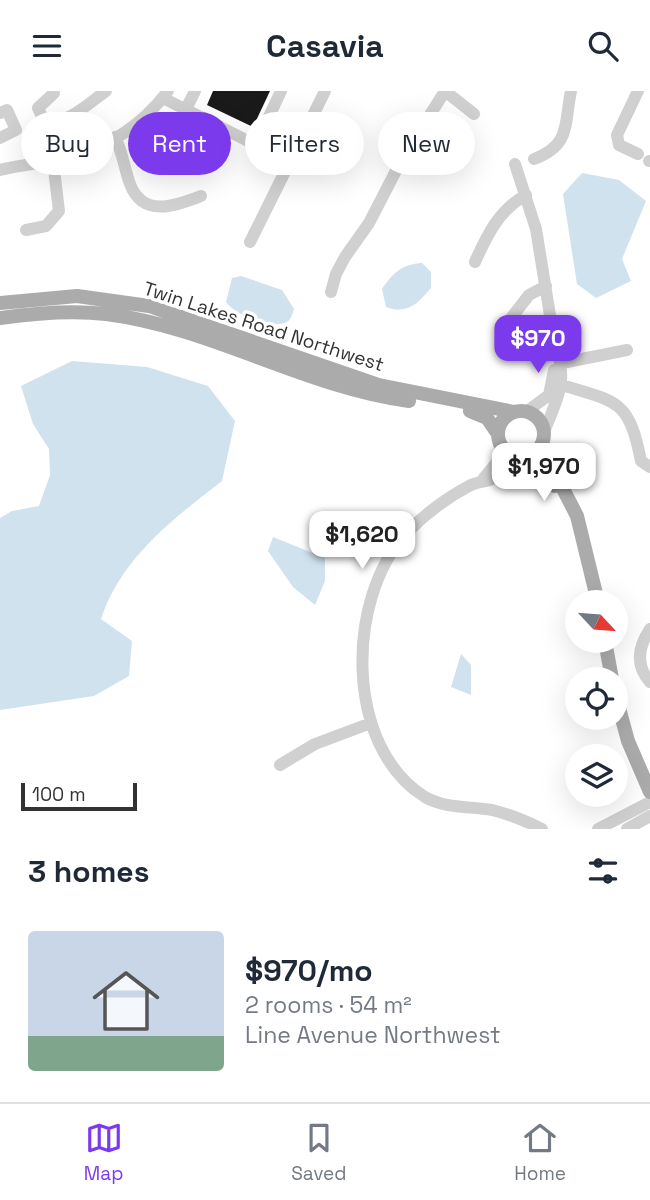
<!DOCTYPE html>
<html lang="en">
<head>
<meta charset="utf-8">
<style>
  body { margin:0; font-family:"Space Grotesk",sans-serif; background:#f2f2f3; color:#1f2937; height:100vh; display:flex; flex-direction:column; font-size:26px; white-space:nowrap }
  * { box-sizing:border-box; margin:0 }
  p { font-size:23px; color:#747a83 }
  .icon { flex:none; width:38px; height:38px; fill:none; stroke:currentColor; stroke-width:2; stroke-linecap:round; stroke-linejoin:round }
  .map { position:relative; height:738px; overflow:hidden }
  .details { display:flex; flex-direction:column; background:#fff; flex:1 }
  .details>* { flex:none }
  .guide { position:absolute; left:21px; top:21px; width:609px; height:63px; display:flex; gap:14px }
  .needle { width:46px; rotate:116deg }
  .fabs { position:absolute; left:565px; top:499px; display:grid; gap:14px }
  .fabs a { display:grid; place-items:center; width:63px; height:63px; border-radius:50%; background:#fff; box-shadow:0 7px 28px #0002; font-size:35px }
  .scale { position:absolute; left:21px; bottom:18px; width:116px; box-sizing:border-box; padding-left:7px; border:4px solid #333; border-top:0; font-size:19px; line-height:24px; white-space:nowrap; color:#333; -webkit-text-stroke:5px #fff; paint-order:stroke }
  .price { position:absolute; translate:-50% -60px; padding:0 16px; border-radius:14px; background:#fff; color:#222; font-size:23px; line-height:46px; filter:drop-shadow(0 2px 4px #0008) }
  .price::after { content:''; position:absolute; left:50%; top:42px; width:21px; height:16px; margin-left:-10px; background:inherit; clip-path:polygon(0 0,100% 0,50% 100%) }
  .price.active { background:#7c3aed; color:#fff }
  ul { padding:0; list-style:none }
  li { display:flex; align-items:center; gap:21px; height:175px; padding:0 28px }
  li+li { border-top:2px solid #e0e1e3 }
  li span { display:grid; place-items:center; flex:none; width:196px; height:140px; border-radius:7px; color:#555 }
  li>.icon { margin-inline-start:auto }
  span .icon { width:84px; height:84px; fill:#fffc; stroke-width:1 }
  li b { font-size:30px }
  h2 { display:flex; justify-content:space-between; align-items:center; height:84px; padding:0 28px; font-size:30px }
  .tag { padding:0 24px; border-radius:32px; background:#fff; box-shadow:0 7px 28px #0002; font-size:24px; line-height:63px }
  .tag.active { background:#7c3aed; color:#fff }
  header { display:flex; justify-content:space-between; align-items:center; height:91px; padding:0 28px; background:#fff; font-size:32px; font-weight:600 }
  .dock { display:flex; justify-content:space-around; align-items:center; height:98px; border-top:2px solid #e0e1e3; background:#fff; font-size:19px; color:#747a83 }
  .dock a { display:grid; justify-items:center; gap:4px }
  .dock .active { color:#7c3aed }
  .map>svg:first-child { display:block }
</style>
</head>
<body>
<header><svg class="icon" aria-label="menu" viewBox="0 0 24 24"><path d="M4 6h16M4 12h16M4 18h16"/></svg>Casavia<svg class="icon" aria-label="search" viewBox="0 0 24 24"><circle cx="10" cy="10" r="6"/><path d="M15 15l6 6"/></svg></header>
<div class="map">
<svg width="650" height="738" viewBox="0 0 650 738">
  <rect width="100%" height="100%" fill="#fff"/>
  <!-- water -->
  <path fill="#cfe2ee" d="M582,82L619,89L646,110L622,168L631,190L596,207L577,193L563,103Z
    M422,172L431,181V197C418,212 408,224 386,216L382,198C393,182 402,173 422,172Z
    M241,185L282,199L294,218C292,224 291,230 285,232C268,237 235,224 226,211L232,187Z
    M72,270L147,276L208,295L235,330L222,390C173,428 121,467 101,528L132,550L129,585L94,605L0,619V427L12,420L39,415L50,384L49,358L33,333L21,295Z
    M273,446L325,467V490L315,514L293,496L268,460Z
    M461,563L471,574V604L451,596Z"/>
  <!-- building -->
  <path fill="#1a1a1a" d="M213,0H270L253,36L207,14Z"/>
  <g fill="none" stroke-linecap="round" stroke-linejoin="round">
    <!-- minor -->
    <path stroke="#d0d0d0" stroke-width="12" d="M638,0L617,44L619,54L638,63
      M54,2L38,17L43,28C62,39 90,11 106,0
      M163,7L252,52L258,49L281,0
      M186,18L195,0
      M0,22L7,19L16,39L0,47
      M115,46C123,62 124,77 130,93C143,128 177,114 201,105
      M534,68C571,54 564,34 571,0
      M649,70H650
      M515,73L536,138L555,255C569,290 557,308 544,341
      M0,79C23,73 47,72 70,66C110,56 144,32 168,0
      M26,139L46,135L59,120L53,70
      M250,151L325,0
      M475,171C487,144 499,119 526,104
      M331,201L336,183L345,166L369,132L401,70L445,0L474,23
      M508,231L529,204L546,195
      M562,272L627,259
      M562,294C618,311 629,309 641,370L650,376
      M526,321L549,304L554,279
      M520,367C510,374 501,384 490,389C483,391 476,391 469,395C448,406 422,425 406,443C346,507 344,656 425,706C446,718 469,715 492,719C509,723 526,730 542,738
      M483,388L497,371L501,355
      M650,538C638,556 635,574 650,591
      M280,674L315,653L371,632
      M598,738L650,711
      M627,738L650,725"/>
    <!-- major -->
    <path stroke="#ababab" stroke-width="14" d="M0,212L77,205L149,215L379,294L514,321
      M0,227C36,222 71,219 106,223C211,236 304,296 409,310
      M470,320L487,327L498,343
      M498 343a23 23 0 1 1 46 0a23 23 0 1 1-46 0Z
      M541,355L577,425L598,511
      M524,366L555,395
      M605,550L612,588
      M616,606L628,650L650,701"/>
  </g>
  <g text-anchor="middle" stroke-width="7" stroke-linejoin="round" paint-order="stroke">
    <!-- street labels -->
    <g font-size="19" fill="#333" stroke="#fff">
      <text transform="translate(264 235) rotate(18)" y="7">Twin Lakes Road Northwest</text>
    </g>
  </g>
</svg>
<div class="fabs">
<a><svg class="needle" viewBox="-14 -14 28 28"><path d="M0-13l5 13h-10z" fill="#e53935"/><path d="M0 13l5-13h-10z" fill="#747a83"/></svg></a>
<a><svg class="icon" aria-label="locate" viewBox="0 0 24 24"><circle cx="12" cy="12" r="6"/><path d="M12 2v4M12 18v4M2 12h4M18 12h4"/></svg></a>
<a><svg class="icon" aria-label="layers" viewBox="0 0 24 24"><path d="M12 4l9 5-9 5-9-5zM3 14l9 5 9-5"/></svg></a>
</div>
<div class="scale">100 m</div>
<b class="price active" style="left:538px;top:284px">$970</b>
<b class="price" style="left:544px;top:412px">$1,970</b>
<b class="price" style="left:362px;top:480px">$1,620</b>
<div class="guide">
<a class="tag">Buy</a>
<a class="tag active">Rent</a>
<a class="tag">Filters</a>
<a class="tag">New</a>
</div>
</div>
<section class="details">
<h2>3 homes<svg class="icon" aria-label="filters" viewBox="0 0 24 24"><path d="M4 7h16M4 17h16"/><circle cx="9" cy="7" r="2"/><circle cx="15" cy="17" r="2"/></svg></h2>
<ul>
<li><span style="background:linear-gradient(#c9d6e8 75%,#7fa58c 0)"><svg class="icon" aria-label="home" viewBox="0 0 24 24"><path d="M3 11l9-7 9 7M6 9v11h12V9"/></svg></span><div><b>$970/mo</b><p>2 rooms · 54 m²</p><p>Line Avenue Northwest</p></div></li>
</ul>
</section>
<nav class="dock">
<a class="active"><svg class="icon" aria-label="map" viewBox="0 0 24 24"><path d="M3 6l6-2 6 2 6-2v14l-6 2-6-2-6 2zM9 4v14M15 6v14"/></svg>Map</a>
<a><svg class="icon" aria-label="saved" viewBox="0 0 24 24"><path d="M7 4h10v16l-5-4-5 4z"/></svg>Saved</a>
<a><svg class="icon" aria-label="home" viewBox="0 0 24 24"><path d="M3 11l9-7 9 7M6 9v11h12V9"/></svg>Home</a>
</nav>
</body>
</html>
